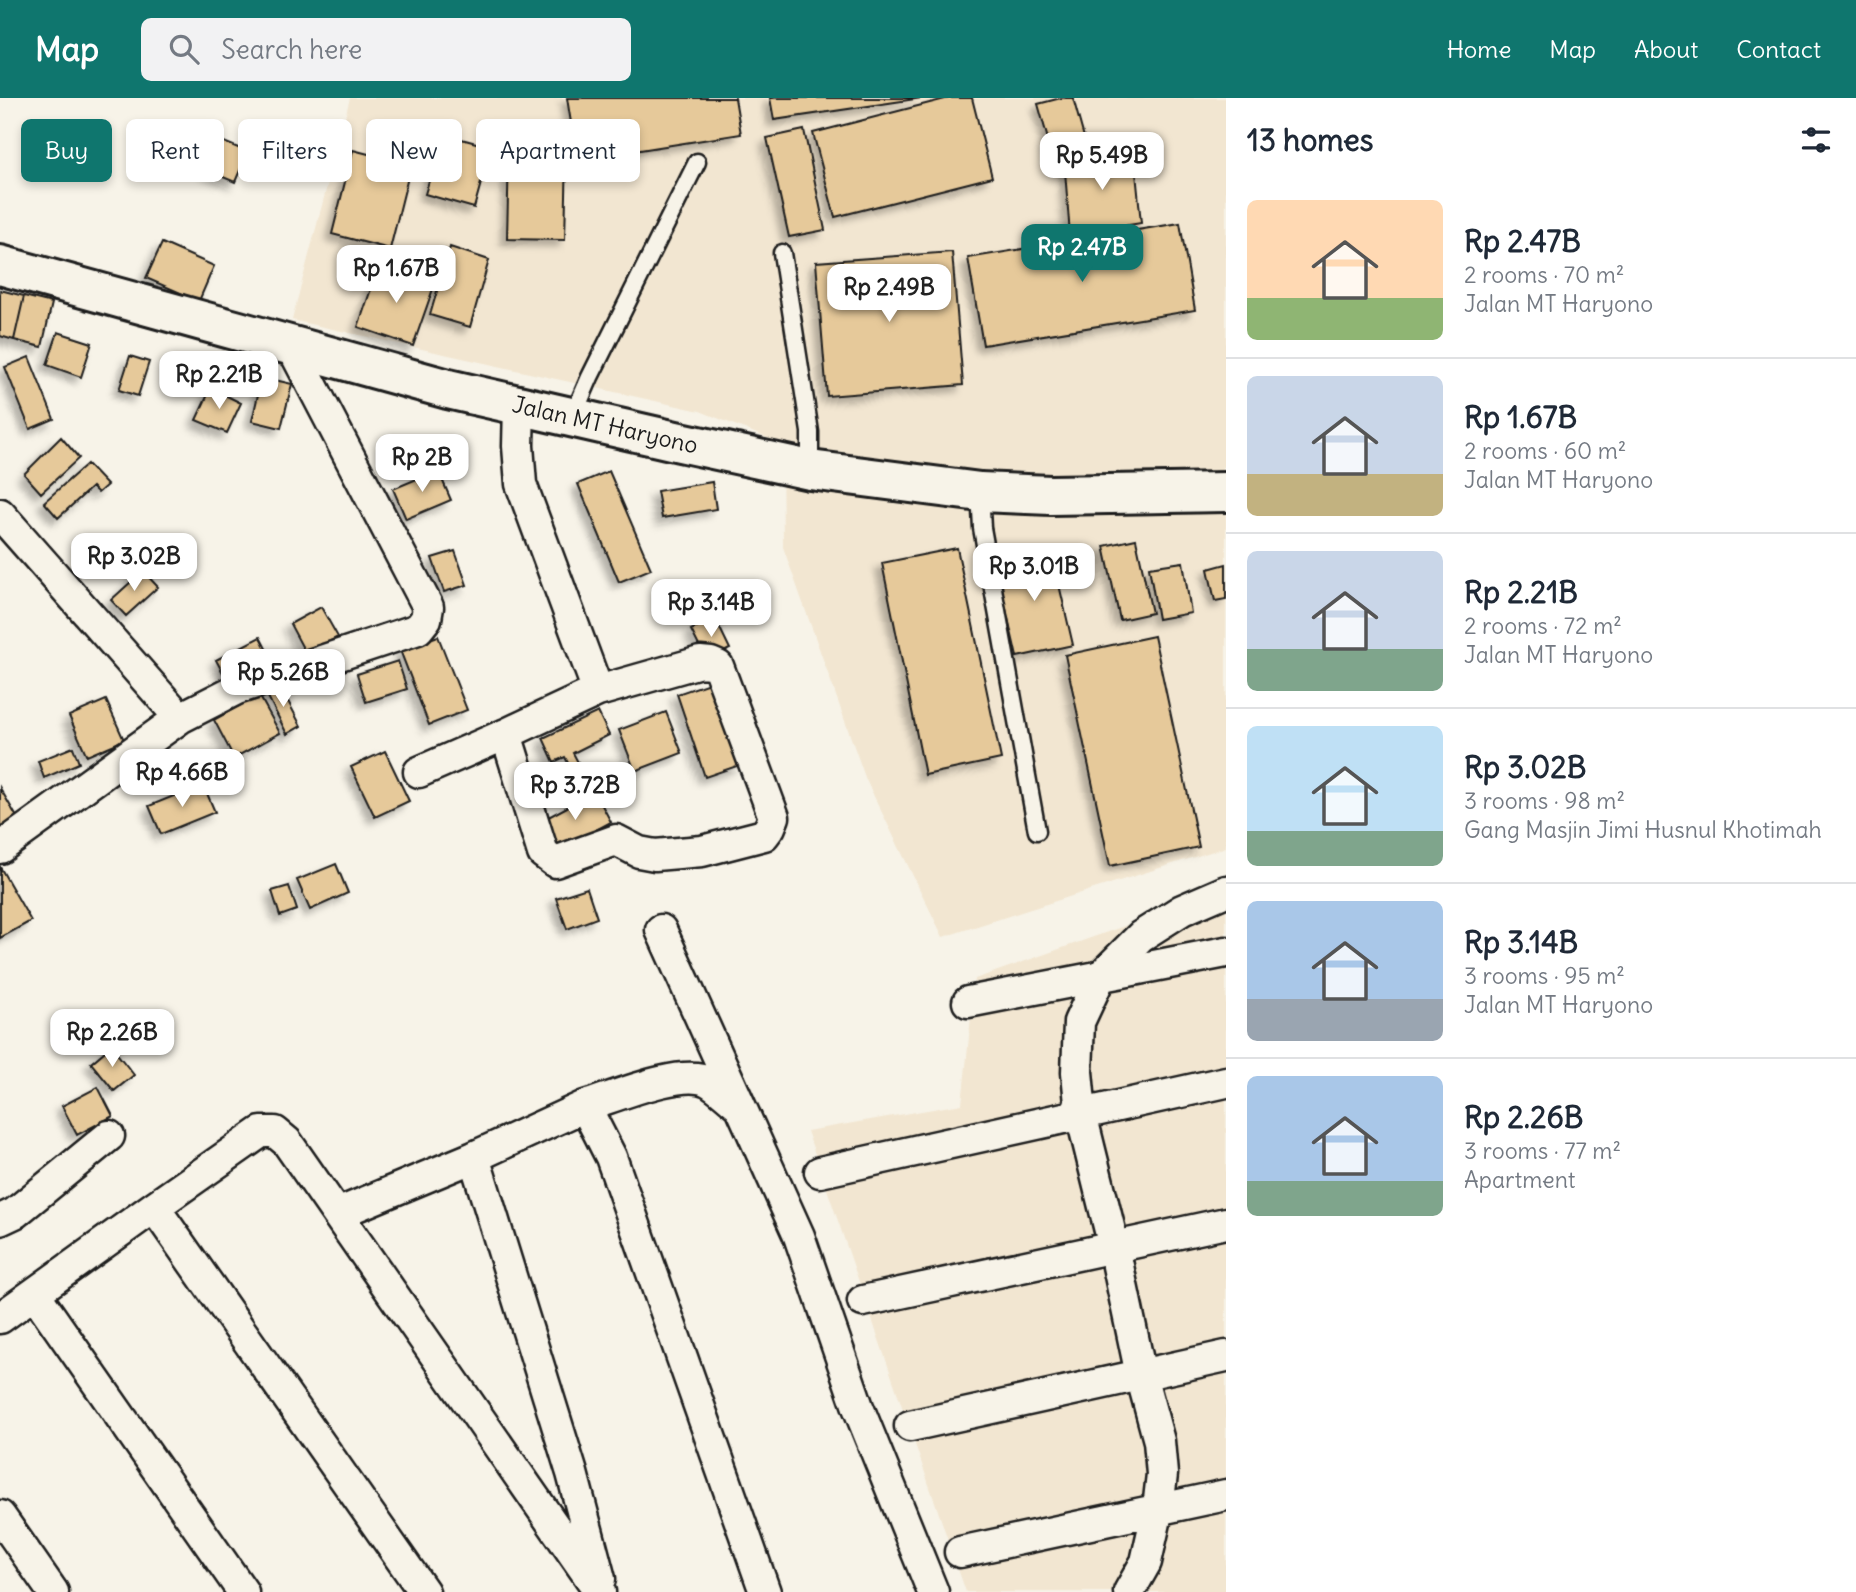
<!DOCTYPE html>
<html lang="en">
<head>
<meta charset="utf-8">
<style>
  body { margin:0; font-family:Delius,sans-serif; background:#f2f2f3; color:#1f2937; height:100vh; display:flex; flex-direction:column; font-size:26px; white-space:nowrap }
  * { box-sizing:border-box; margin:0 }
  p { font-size:23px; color:#747a83 }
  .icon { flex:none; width:38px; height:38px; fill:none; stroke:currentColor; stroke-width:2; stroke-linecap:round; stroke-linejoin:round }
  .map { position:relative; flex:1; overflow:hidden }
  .drawer { display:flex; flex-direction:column; background:#fff; width:630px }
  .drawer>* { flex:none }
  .guide { position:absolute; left:21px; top:21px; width:665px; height:63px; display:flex; gap:14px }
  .price { position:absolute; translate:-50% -60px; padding:0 16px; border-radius:14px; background:#fff; color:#222; font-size:23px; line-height:46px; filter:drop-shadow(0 2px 4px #0008) }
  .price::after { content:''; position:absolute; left:50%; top:42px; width:21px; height:16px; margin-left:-10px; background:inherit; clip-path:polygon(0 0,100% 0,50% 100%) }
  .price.current { background:#0f766e; color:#fff }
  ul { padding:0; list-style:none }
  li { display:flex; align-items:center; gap:21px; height:175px; padding:0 21px }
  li+li { border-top:2px solid #e0e1e3 }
  li span { display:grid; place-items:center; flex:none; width:196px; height:140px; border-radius:10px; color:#555 }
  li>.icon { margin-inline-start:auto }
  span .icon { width:84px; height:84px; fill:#fffc; stroke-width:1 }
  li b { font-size:30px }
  h2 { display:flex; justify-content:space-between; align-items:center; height:84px; padding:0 21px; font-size:30px }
  .tag { padding:0 24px; border-radius:10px; background:#fff; box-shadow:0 4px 10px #0003; font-size:24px; line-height:63px }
  .tag.current { background:#0f766e; color:#fff }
  header { display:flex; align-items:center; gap:42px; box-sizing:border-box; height:98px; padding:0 35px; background:#0f766e; color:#fff }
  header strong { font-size:33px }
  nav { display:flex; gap:38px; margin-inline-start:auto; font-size:24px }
  .search { width:490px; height:63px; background:#f2f2f3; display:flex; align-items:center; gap:18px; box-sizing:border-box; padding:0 24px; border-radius:10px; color:#747a83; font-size:26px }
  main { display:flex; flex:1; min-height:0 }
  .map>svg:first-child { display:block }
</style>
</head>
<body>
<header>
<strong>Map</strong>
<div class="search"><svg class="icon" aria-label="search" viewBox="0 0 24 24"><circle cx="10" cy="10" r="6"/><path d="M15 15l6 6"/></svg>Search here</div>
<nav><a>Home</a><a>Map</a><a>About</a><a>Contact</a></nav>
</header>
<main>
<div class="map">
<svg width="1226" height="1494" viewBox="0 0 1226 1494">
  <defs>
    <filter id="shadow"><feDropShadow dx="-6" dy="6" stdDeviation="3.5" flood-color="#0004"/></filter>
  </defs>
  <rect width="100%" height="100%" fill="#f7f3e8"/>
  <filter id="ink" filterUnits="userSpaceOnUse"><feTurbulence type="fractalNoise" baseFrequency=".0143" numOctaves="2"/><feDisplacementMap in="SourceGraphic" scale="14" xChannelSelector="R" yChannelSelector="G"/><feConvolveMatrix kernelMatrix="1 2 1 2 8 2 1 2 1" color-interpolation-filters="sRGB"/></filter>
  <g filter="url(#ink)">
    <!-- built -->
    <path fill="#f2e6d1" d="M350,0H1226V368L1222,369L1226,391V749L943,839L866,682L783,449L782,346L700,313L292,222Z
      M1226,792V1494H966L807,1033L962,1006L975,881Z"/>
    <!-- building -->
    <path fill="#e6c99a" stroke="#1c1c1c" stroke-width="2" filter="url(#shadow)" d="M567,0H735L741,36L577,62Z
      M770,0H922L774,22Z
      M949,0H972L992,79L835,119L813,35Z
      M1061,0H1073L1085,43L1051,52L1038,6Z
      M176,26L210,41L199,65L165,51Z
      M804,32L825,132L789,139L767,40Z
      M443,36L491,49L474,110L425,96Z
      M219,42L248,54L235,84L206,72Z
      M353,52L411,67L390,151L332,136Z
      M509,53L567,54L565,142L507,141Z
      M1134,55L1141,125L1070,137L1064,60Z
      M1180,125L1195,212L983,247L968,160Z
      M162,145L214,168L199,203L146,180Z
      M450,149L489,162L470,229L430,217Z
      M952,154L963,287L827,298L816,164Z
      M380,165L435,185L413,248L358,229Z
      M0,192L24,198L14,242L0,238Z
      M24,198L52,205L42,249L14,242Z
      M58,234L92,245L81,279L47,267Z
      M130,258L149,264L138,298L119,292Z
      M29,259L54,321L30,331L5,269Z
      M262,279L292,286L281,330L252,323Z
      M211,290L241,305L227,335L196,322Z
      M61,339L79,360L41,395L24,376Z
      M87,366L107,387L98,395L92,389L58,420L44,404Z
      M438,372L451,402L406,421L393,391Z
      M609,373L651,471L619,484L578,386Z
      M712,384L716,411L662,420L657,393Z
      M1136,441L1152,515L1120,522L1104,448Z
      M957,450L1001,661L925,677L882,465Z
      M1051,452L1073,547L1017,559L995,464Z
      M455,453L467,487L444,494L432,460Z
      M1183,464L1191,515L1158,521L1149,469Z
      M1226,466V501L1215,503L1208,471Z
      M143,473L158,489L126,518L111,502Z
      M321,509L338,539L306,556L290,526Z
      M715,520L730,551L706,562L691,532Z
      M438,538L467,612L429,627L400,552Z
      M1154,538L1199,749L1110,768L1065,557Z
      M260,539L273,564L229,586L216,562Z
      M398,563L407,591L366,604L357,576Z
      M712,584L740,667L705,679L677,596Z
      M279,586L301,628L287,636L265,593Z
      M259,597L280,635L234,660L214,622Z
      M106,602L124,642L87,658L69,618Z
      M598,614L609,637L573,655L588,683L579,687L565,659L554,664L543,640Z
      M666,614L682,655L635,673L619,632Z
      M73,649L79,665L44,680L38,663Z
      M385,653L409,703L375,719L351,669Z
      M203,686L215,714L161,736L149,708Z
      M0,690L18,721L0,734Z
      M595,694L611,724L555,754L539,724Z
      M336,766L348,795L310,812L297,782Z
      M0,769L31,823L0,840Z
      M289,788L297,812L280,818L272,793Z
      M587,790L597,820L567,831L556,800Z
      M111,948L134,977L114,993L91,965Z
      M98,989L113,1018L77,1037L62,1008Z"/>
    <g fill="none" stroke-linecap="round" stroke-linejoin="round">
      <!-- lane casing -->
      <g stroke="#1c1c1c" stroke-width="21">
        <path id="lane" d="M782,155L810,334V372
          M573,318L590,279L697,64
          M980,394L982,430L1037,733"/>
      </g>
      <!-- street casing -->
      <g stroke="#1c1c1c" stroke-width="35">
        <path id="street" d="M0,416L180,620
          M506,636L543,755L555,764L616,742L639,754L655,757L702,753L764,737L770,729L774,719L718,568L711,565L700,564L598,593
          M419,674L506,636L598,593L521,386L518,348L519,306
          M0,750L180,620L237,591L418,531L426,521L428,509L291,247
          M661,832L799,1138L858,1309L933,1494
          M968,904L1226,854
          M739,1007C729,1000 719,989 708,983C682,970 614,999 585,1008L611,1059L765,1494
          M474,1059L572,1375L600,1481
          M820,1074L1226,984
          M154,1109L424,1494
          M337,1116L474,1059L585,1008
          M0,1122L15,1115L109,1038
          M35,1196L243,1494
          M863,1203L1226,1125
          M0,1220L154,1109L261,1034H275L287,1044L600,1494
          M910,1328L1226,1258
          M0,1418L53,1494
          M960,1454L1226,1397
          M1129,1494L1146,1464L1158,1411L1162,1376L1159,1343L1141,1277L1114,1149L1081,1016L1077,974L1079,924L1100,879L1141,838L1182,812L1226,793"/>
      </g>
      <!-- secondary casing -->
      <g stroke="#1c1c1c" stroke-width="44">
        <g id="secondary">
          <path id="s1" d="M0,167L448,291L680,344L810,372L980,394L1051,397L1226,394"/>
        </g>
      </g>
      <!-- lane -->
      <use href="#lane" stroke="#f7f3e8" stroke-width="16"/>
      <!-- street -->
      <use href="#street" stroke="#f7f3e8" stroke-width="30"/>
      <!-- secondary -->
      <use href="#secondary" stroke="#f7f3e8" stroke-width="38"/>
    </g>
  </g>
  <g text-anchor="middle" stroke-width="6" stroke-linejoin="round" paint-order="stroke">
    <!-- street labels -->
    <g font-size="23" fill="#1c1c1c" stroke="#f7f3e8">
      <text dy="8" stroke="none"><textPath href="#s1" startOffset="626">Jalan MT Haryono</textPath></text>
    </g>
  </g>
</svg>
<b class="price" style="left:1102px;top:94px">Rp 5.49B</b>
<b class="price current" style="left:1082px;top:186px">Rp 2.47B</b>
<b class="price" style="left:396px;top:207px">Rp 1.67B</b>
<b class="price" style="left:889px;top:226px">Rp 2.49B</b>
<b class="price" style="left:219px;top:313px">Rp 2.21B</b>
<b class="price" style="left:422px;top:396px">Rp 2B</b>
<b class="price" style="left:134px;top:495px">Rp 3.02B</b>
<b class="price" style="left:1034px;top:505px">Rp 3.01B</b>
<b class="price" style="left:711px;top:541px">Rp 3.14B</b>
<b class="price" style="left:283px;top:611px">Rp 5.26B</b>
<b class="price" style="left:182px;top:711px">Rp 4.66B</b>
<b class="price" style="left:575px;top:724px">Rp 3.72B</b>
<b class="price" style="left:112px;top:971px">Rp 2.26B</b>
<div class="guide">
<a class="tag current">Buy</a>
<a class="tag">Rent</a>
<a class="tag">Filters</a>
<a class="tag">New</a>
<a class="tag">Apartment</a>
</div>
</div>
<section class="drawer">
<h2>13 homes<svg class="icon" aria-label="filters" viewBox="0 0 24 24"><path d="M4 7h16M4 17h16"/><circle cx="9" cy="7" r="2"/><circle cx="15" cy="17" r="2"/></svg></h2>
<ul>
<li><span style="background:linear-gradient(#ffd9b3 70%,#8fb573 0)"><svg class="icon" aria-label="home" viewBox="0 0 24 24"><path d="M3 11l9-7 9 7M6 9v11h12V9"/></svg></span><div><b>Rp 2.47B</b><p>2 rooms · 70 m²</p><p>Jalan MT Haryono</p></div></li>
<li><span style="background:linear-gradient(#c9d6e8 70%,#c2b280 0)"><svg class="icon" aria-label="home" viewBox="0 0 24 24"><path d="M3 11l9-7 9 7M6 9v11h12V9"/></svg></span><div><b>Rp 1.67B</b><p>2 rooms · 60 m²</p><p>Jalan MT Haryono</p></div></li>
<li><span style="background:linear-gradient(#c9d6e8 70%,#7fa58c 0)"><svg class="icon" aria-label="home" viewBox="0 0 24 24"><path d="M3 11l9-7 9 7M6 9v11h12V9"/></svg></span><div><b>Rp 2.21B</b><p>2 rooms · 72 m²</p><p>Jalan MT Haryono</p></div></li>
<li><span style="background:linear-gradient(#bfe0f5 75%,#7fa58c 0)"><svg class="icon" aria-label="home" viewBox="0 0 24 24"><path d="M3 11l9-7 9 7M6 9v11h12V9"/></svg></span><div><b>Rp 3.02B</b><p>3 rooms · 98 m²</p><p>Gang Masjin Jimi Husnul Khotimah</p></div></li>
<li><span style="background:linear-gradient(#a9c7e8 70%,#9aa5b1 0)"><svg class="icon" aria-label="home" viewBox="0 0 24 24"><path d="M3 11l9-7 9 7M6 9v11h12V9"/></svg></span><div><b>Rp 3.14B</b><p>3 rooms · 95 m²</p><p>Jalan MT Haryono</p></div></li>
<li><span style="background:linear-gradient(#a9c7e8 75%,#7fa58c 0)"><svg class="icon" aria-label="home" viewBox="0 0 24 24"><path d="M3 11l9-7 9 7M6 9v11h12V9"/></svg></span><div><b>Rp 2.26B</b><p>3 rooms · 77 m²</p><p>Apartment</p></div></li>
</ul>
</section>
</main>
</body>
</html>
